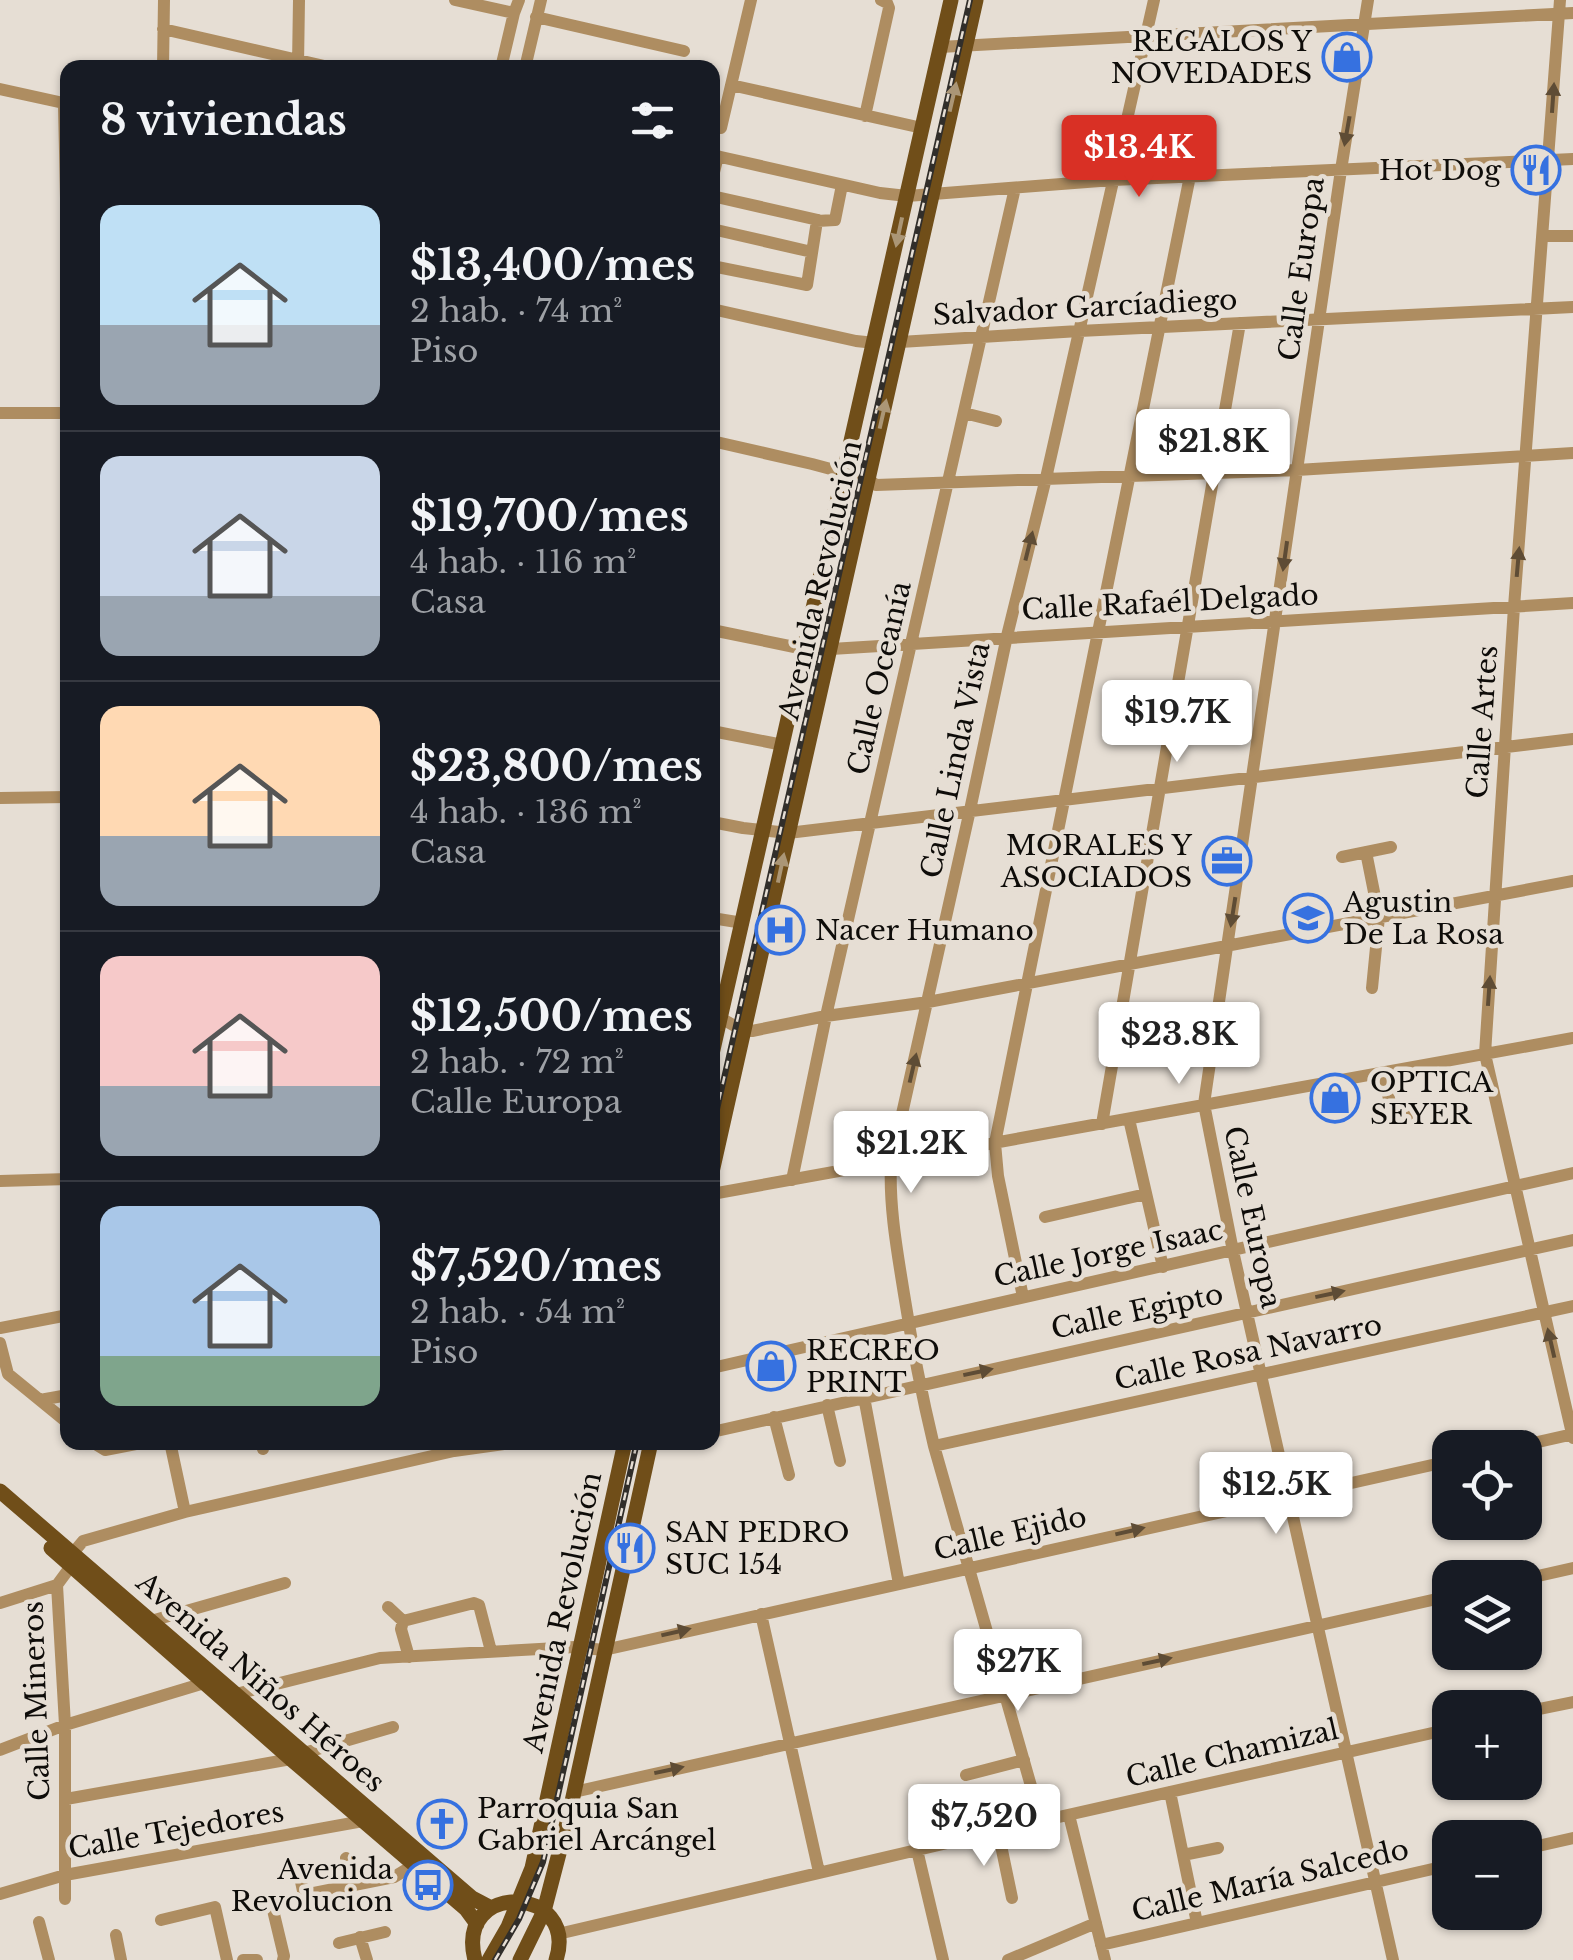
<!DOCTYPE html>
<html lang="es">
<head>
<meta charset="utf-8">
<style>
  body { margin:0; font-family:"Libre Baskerville",serif; background:#20242c; color:#f1f3f6; height:100vh; display:flex; flex-direction:column; font-size:38px; white-space:nowrap }
  * { box-sizing:border-box; margin:0 }
  p { font-size:32px; color:#9ea1a6 }
  .icon { flex:none; width:55px; height:55px; fill:none; stroke:currentColor; stroke-width:2; stroke-linecap:round; stroke-linejoin:round }
  .map { position:relative; flex:1; overflow:hidden }
  .side { position:absolute; left:60px; top:60px; width:660px; height:1390px; display:flex; flex-direction:column; background:#171b24; border-radius:20px; box-shadow:0 2px 8px #0004 }
  .side>* { flex:none }
  .fabs { position:absolute; left:1432px; top:1430px; display:grid; gap:20px }
  .fabs a { display:grid; place-items:center; width:110px; height:110px; border-radius:20px; background:#171b24; box-shadow:0 2px 8px #0004; font-size:50px }
  .price { position:absolute; translate:-50% -85px; padding:0 22px; border-radius:10px; background:#fff; color:#222; font-size:32px; line-height:65px; filter:drop-shadow(0 2px 5px #0008) }
  .price::after { content:''; position:absolute; left:50%; top:60px; width:30px; height:22px; margin-left:-15px; background:inherit; clip-path:polygon(0 0,100% 0,50% 100%) }
  .price.current { background:#d93025; color:#fff }
  ul { padding:0; list-style:none }
  li { display:flex; align-items:center; gap:30px; height:250px; padding:0 40px }
  li+li { border-top:2px solid #363941 }
  li span { display:grid; place-items:center; flex:none; width:280px; height:200px; border-radius:20px; color:#555 }
  li>.icon { margin-inline-start:auto }
  span .icon { width:120px; height:120px; fill:#fffc; stroke-width:1 }
  li b { font-size:42px }
  h2 { display:flex; justify-content:space-between; align-items:center; height:120px; padding:0 40px; font-size:42px }
  .map>svg:first-child { display:block }
</style>
</head>
<body>
<div class="map">
<svg width="1573" height="1960" viewBox="0 0 1573 1960">
  <rect width="100%" height="100%" fill="#e6ded4"/>
  <g fill="none" stroke-linecap="round" stroke-linejoin="round">
    <!-- minor -->
    <path stroke="#ae8d61" stroke-width="12" d="M455,0L514,13
      M1368,0L1341,170L1204,1104L1233,1251L1393,1960
      M1560,0L1514,607L1485,1054L1573,1438
      M536,17L684,51
      M163,29L333,68
      M940,47L1573,13
      M298,65L299,0
      M163,68L164,0
      M501,68L514,13L519,0
      M525,68L541,0
      M731,85L922,128
      M0,89L68,104
      M64,104L68,291
      M865,116L889,8L887,3L881,0
      M721,128L751,0
      M712,155L880,193L907,196L1113,180L1573,159
      M712,180L718,156
      M712,196L818,220
      M712,229L812,252
      M1543,236H1573
      M712,266L807,285L817,221L835,220L842,185
      M712,309L856,341L875,343
      M900,342L1079,331L1573,307
      M0,413H68
      M964,413L996,421
      M712,441L812,464L868,479L876,485L1297,470L1573,453
      M712,630L804,649H831L1573,603
      M712,731L783,745
      M0,798L68,797
      M712,822L743,828L788,833L1573,739
      M1366,852L1379,917L1372,988
      M1342,857L1391,847
      M712,918L743,923
      M712,1015C726,1018 738,1032 752,1031L826,1016L928,1002L1573,881
      M1383,1074L1394,1119L1415,1114
      M1129,1119L1163,1267
      M1102,1124L1240,323
      M792,1180L826,1016L1015,188
      M0,1181L68,1179
      M712,1194L1573,1038
      M1045,1217L1146,1194
      M1023,1297L998,1176L995,1143L1190,176
      M0,1328L68,1315
      M0,1343L8,1374L68,1423
      M712,1368L1573,1173
      M864,1397L899,1584
      M40,1400L68,1395
      M827,1405L840,1461
      M774,1417L789,1475
      M712,1432L1573,1240
      M92,1442L105,1450L146,1442
      M170,1442L185,1512
      M261,1442L263,1449
      M934,1446L1573,1306
      M1511,1448L1573,1434
      M1525,1579L1573,1568
      M57,1585L65,1725V1899
      M0,1603L57,1585L71,1566L73,1553L83,1541L185,1512L454,1451L519,1442
      M388,1607L403,1621
      M761,1614L819,1872
      M151,1621L285,1583
      M403,1621L474,1603L479,1605L491,1651
      M403,1621L401,1629L409,1657
      M236,1694L380,1658L575,1647L604,1650L1450,1461
      M1525,1712L1573,1702
      M0,1750L65,1725L211,1681
      M304,1753L393,1727
      M966,1775L1024,1760
      M574,1792L1450,1596
      M1170,1792L1197,1923
      M66,1799L291,1759
      M1069,1815L1105,1960
      M1041,1821L934,1446C922,1396 912,1345 904,1294C897,1250 889,1207 891,1163L970,810L1007,636L1046,478L1154,0
      M998,1831L1012,1898
      M1525,1849L1573,1838
      M917,1850L943,1960
      M1183,1855L1218,1848
      M346,1858L359,1884
      M300,1877L306,1905
      M0,1894L65,1875L363,1821
      M304,1895L394,1877L414,1865
      M273,1910L284,1956L283,1960
      M161,1920L215,1907L227,1960
      M39,1922L49,1960
      M558,1934L1041,1821L1450,1729
      M116,1935L121,1960
      M360,1937L367,1960
      M339,1943L385,1932
      M1101,1945L1450,1865
      M243,1960H257
      M1008,1960L1096,1923"/>
    <!-- major -->
    <path stroke="#704e19" stroke-width="15" d="M712,1054L951,0
      M712,1172L976,0
      M0,1491L472,1898L491,1908
      M51,1548L291,1759L466,1909L477,1924
      M475,1960C454,1879 580,1886 556,1960
      M489,1960L508,1927L532,1868L625,1442
      M520,1960L544,1911L569,1815L651,1442"/>
    <!-- rail casing -->
    <g stroke="#312e2a" stroke-width="6">
      <path id="rail" d="M712,1131L970,0
        M495,1960L519,1919L543,1862L637,1442"/>
    </g>
    <!-- rail -->
    <use href="#rail" stroke="#e6ded4" stroke-width="2.5" stroke-dasharray="8" stroke-linecap="butt"/>
  </g>
  <!-- one-way arrows -->
  <defs><path id="oneway-solid" d="M-6-.8H1V-3.2L6.5 0L1 3.2V.8H-6Z" transform="scale(2.5)"/></defs>
  <g fill="#ab9676">
    <use href="#oneway-solid" transform="translate(953 97) rotate(-77)"/>
    <use href="#oneway-solid" transform="translate(899 232) rotate(102)"/>
    <use href="#oneway-solid" transform="translate(883 414) rotate(-77)"/>
    <use href="#oneway-solid" transform="translate(781 868) rotate(-78)"/>
  </g>
  <g fill="#5e4c35">
    <use href="#oneway-solid" transform="translate(1553 98) rotate(-86)"/>
    <use href="#oneway-solid" transform="translate(1347 131) rotate(100)"/>
    <use href="#oneway-solid" transform="translate(1029 546) rotate(-76)"/>
    <use href="#oneway-solid" transform="translate(1285 556) rotate(98)"/>
    <use href="#oneway-solid" transform="translate(1518 562) rotate(-85)"/>
    <use href="#oneway-solid" transform="translate(1233 912) rotate(99)"/>
    <use href="#oneway-solid" transform="translate(1489 991) rotate(-86)"/>
    <use href="#oneway-solid" transform="translate(913 1068) rotate(-77)"/>
    <use href="#oneway-solid" transform="translate(1330 1294) rotate(-12)"/>
    <use href="#oneway-solid" transform="translate(1551 1343) rotate(-103)"/>
    <use href="#oneway-solid" transform="translate(978 1372) rotate(-12)"/>
    <use href="#oneway-solid" transform="translate(1130 1531) rotate(-13)"/>
    <use href="#oneway-solid" transform="translate(676 1632) rotate(-13)"/>
    <use href="#oneway-solid" transform="translate(1157 1661) rotate(-12)"/>
    <use href="#oneway-solid" transform="translate(669 1770) rotate(-12)"/>
  </g>
  <!-- icons -->
  <defs>
    <g id="shop-ring" transform="scale(2.5)"><circle r="9.5" fill="#e6ded4" stroke="#3671e0" stroke-width="1.5"/><path d="M-5-2.5h2.3a2.7 3.5 0 0 1 5.4 0H5L5.5 6h-11ZM-1.5-2.5h3a1.5 2.3 0 0 0-3 0Z" fill="#3671e0"/></g>
    <g id="restaurant-ring" transform="scale(2.5)"><circle r="9.5" fill="#e6ded4" stroke="#3671e0" stroke-width="1.5"/><path d="M-5-6h1v4h1v-4h1v4h1v-4h1v5L-1.5 .5V6h-2V.5L-5-1ZM5-6V6H3V1.5H1.5Q1.5-4 5-6Z" fill="#3671e0"/></g>
    <g id="office-ring" transform="scale(2.5)"><circle r="9.5" fill="#e6ded4" stroke="#3671e0" stroke-width="1.5"/><path d="M-6-3h4V-5.5h4V-3h4V5H-6ZM-1-4.5V-3h2v-1.5ZM-6 0V1H6V0Z" fill="#3671e0"/></g>
    <g id="school-ring" transform="scale(2.5)"><circle r="9.5" fill="#e6ded4" stroke="#3671e0" stroke-width="1.5"/><path d="M0-5L7-2L0 1L-7-2ZM-4 1L0 2.5L4 1V4Q0 6-4 4Z" fill="#3671e0"/></g>
    <g id="hospital-ring" transform="scale(2.5)"><circle r="9.5" fill="#e6ded4" stroke="#3671e0" stroke-width="1.5"/><path d="M-5-5h3v3.5h4V-5h3V5h-3V1.5h-4V5h-3Z" fill="#3671e0"/></g>
    <g id="church-ring" transform="scale(2.5)"><circle r="9.5" fill="#e6ded4" stroke="#3671e0" stroke-width="1.5"/><path d="M-1.2-6h2.4v3.5h3.3v2.4h-3.3V6h-2.4V-.1h-3.3v-2.4h3.3Z" fill="#3671e0"/></g>
    <g id="bus-ring" transform="scale(2.5)"><circle r="9.5" fill="#e6ded4" stroke="#3671e0" stroke-width="1.5"/><path d="M-5-6H5V4H4V6H2V4H-2V6H-4V4H-5ZM-3.5-4V0h7V-4ZM-3.5 1.2v1.5H-2V1.2ZM2 1.2v1.5H3.5V1.2Z" fill="#3671e0"/></g>
  </defs>
  <g fill-rule="evenodd">
    <use href="#shop-ring" x="1347" y="57"/>
    <use href="#restaurant-ring" x="1536" y="170"/>
    <use href="#office-ring" x="1227" y="861"/>
    <use href="#school-ring" x="1308" y="918"/>
    <use href="#hospital-ring" x="780" y="930"/>
    <use href="#shop-ring" x="1335" y="1098"/>
    <use href="#shop-ring" x="771" y="1366"/>
    <use href="#restaurant-ring" x="630" y="1548"/>
    <use href="#church-ring" x="442" y="1824"/>
    <use href="#bus-ring" x="428" y="1885"/>
  </g>
  <g text-anchor="middle" stroke-width="9" stroke-linejoin="round" paint-order="stroke">
    <!-- poi labels -->
    <g font-size="28" fill="#0e0c09" stroke="#e6ded4" text-anchor="start">
      <text x="1312" y="51" text-anchor="end">REGALOS Y<tspan x="1312" dy="32">NOVEDADES</tspan></text>
      <text x="1501" y="180" text-anchor="end">Hot Dog</text>
      <text x="1192" y="855" text-anchor="end">MORALES Y<tspan x="1192" dy="32">ASOCIADOS</tspan></text>
      <text x="1343" y="912">Agustin<tspan x="1343" dy="32">De La Rosa</tspan></text>
      <text x="815" y="940">Nacer Humano</text>
      <text x="1370" y="1092">OPTICA<tspan x="1370" dy="32">SEYER</tspan></text>
      <text x="806" y="1360">RECREO<tspan x="806" dy="32">PRINT</tspan></text>
      <text x="665" y="1542">SAN PEDRO<tspan x="665" dy="32">SUC 154</tspan></text>
      <text x="477" y="1818">Parroquia San<tspan x="477" dy="32">Gabriel Arcángel</tspan></text>
      <text x="393" y="1879" text-anchor="end">Avenida<tspan x="393" dy="32">Revolucion</tspan></text>
    </g>
    <!-- street labels -->
    <g font-size="28" fill="#0e0c09" stroke="#e6ded4">
      <text transform="translate(1301 269) rotate(-82)" y="10">Calle Europa</text>
      <text transform="translate(1085 307) rotate(-3)" y="10">Salvador Garcíadiego</text>
      <text transform="translate(820 580) rotate(-77)" y="10">Avenida Revolución</text>
      <text transform="translate(1170 602) rotate(-3)" y="10">Calle Rafaél Delgado</text>
      <text transform="translate(879 678) rotate(-77)" y="10">Calle Oceanía</text>
      <text transform="translate(1482 722) rotate(-86)" y="10">Calle Artes</text>
      <text transform="translate(955 760) rotate(-78)" y="10">Calle Linda Vista</text>
      <text transform="translate(1253 1217) rotate(78)" y="10">Calle Europa</text>
      <text transform="translate(1108 1253) rotate(-12)" y="10">Calle Jorge Isaac</text>
      <text transform="translate(1137 1311) rotate(-12)" y="10">Calle Egipto</text>
      <text transform="translate(1248 1352) rotate(-12)" y="10">Calle Rosa Navarro</text>
      <text transform="translate(1010 1533) rotate(-13)" y="10">Calle Ejido</text>
      <text transform="translate(562 1612) rotate(-78)" y="10">Avenida Revolución</text>
      <text transform="translate(261 1682) rotate(41)" y="10">Avenida Niños Héroes</text>
      <text transform="translate(36 1701) rotate(-92)" y="10">Calle Mineros</text>
      <text transform="translate(1232 1753) rotate(-13)" y="10">Calle Chamizal</text>
      <text transform="translate(176 1830) rotate(-10)" y="10">Calle Tejedores</text>
      <text transform="translate(1270 1880) rotate(-13)" y="10">Calle María Salcedo</text>
    </g>
  </g>
</svg>
<div class="fabs">
<a><svg class="icon" aria-label="locate" viewBox="0 0 24 24"><circle cx="12" cy="12" r="6"/><path d="M12 2v4M12 18v4M2 12h4M18 12h4"/></svg></a>
<a><svg class="icon" aria-label="layers" viewBox="0 0 24 24"><path d="M12 4l9 5-9 5-9-5zM3 14l9 5 9-5"/></svg></a>
<a>+</a>
<a>−</a>
</div>
<b class="price current" style="left:1139px;top:200px">$13.4K</b>
<b class="price" style="left:1213px;top:494px">$21.8K</b>
<b class="price" style="left:1177px;top:765px">$19.7K</b>
<b class="price" style="left:1179px;top:1087px">$23.8K</b>
<b class="price" style="left:911px;top:1196px">$21.2K</b>
<b class="price" style="left:1276px;top:1537px">$12.5K</b>
<b class="price" style="left:1018px;top:1714px">$27K</b>
<b class="price" style="left:984px;top:1869px">$7,520</b>
<section class="side">
<h2>8 viviendas<svg class="icon" aria-label="filters" viewBox="0 0 24 24"><path d="M4 7h16M4 17h16"/><circle cx="9" cy="7" r="2"/><circle cx="15" cy="17" r="2"/></svg></h2>
<ul>
<li><span style="background:linear-gradient(#bfe0f5 60%,#9aa5b1 0)"><svg class="icon" aria-label="home" viewBox="0 0 24 24"><path d="M3 11l9-7 9 7M6 9v11h12V9"/></svg></span><div><b>$13,400/mes</b><p>2 hab. · 74 m²</p><p>Piso</p></div></li>
<li><span style="background:linear-gradient(#c9d6e8 70%,#9aa5b1 0)"><svg class="icon" aria-label="home" viewBox="0 0 24 24"><path d="M3 11l9-7 9 7M6 9v11h12V9"/></svg></span><div><b>$19,700/mes</b><p>4 hab. · 116 m²</p><p>Casa</p></div></li>
<li><span style="background:linear-gradient(#ffd9b3 65%,#9aa5b1 0)"><svg class="icon" aria-label="home" viewBox="0 0 24 24"><path d="M3 11l9-7 9 7M6 9v11h12V9"/></svg></span><div><b>$23,800/mes</b><p>4 hab. · 136 m²</p><p>Casa</p></div></li>
<li><span style="background:linear-gradient(#f6c9c9 65%,#9aa5b1 0)"><svg class="icon" aria-label="home" viewBox="0 0 24 24"><path d="M3 11l9-7 9 7M6 9v11h12V9"/></svg></span><div><b>$12,500/mes</b><p>2 hab. · 72 m²</p><p>Calle Europa</p></div></li>
<li><span style="background:linear-gradient(#a9c7e8 75%,#7fa58c 0)"><svg class="icon" aria-label="home" viewBox="0 0 24 24"><path d="M3 11l9-7 9 7M6 9v11h12V9"/></svg></span><div><b>$7,520/mes</b><p>2 hab. · 54 m²</p><p>Piso</p></div></li>
</ul>
</section>
</div>
</body>
</html>
